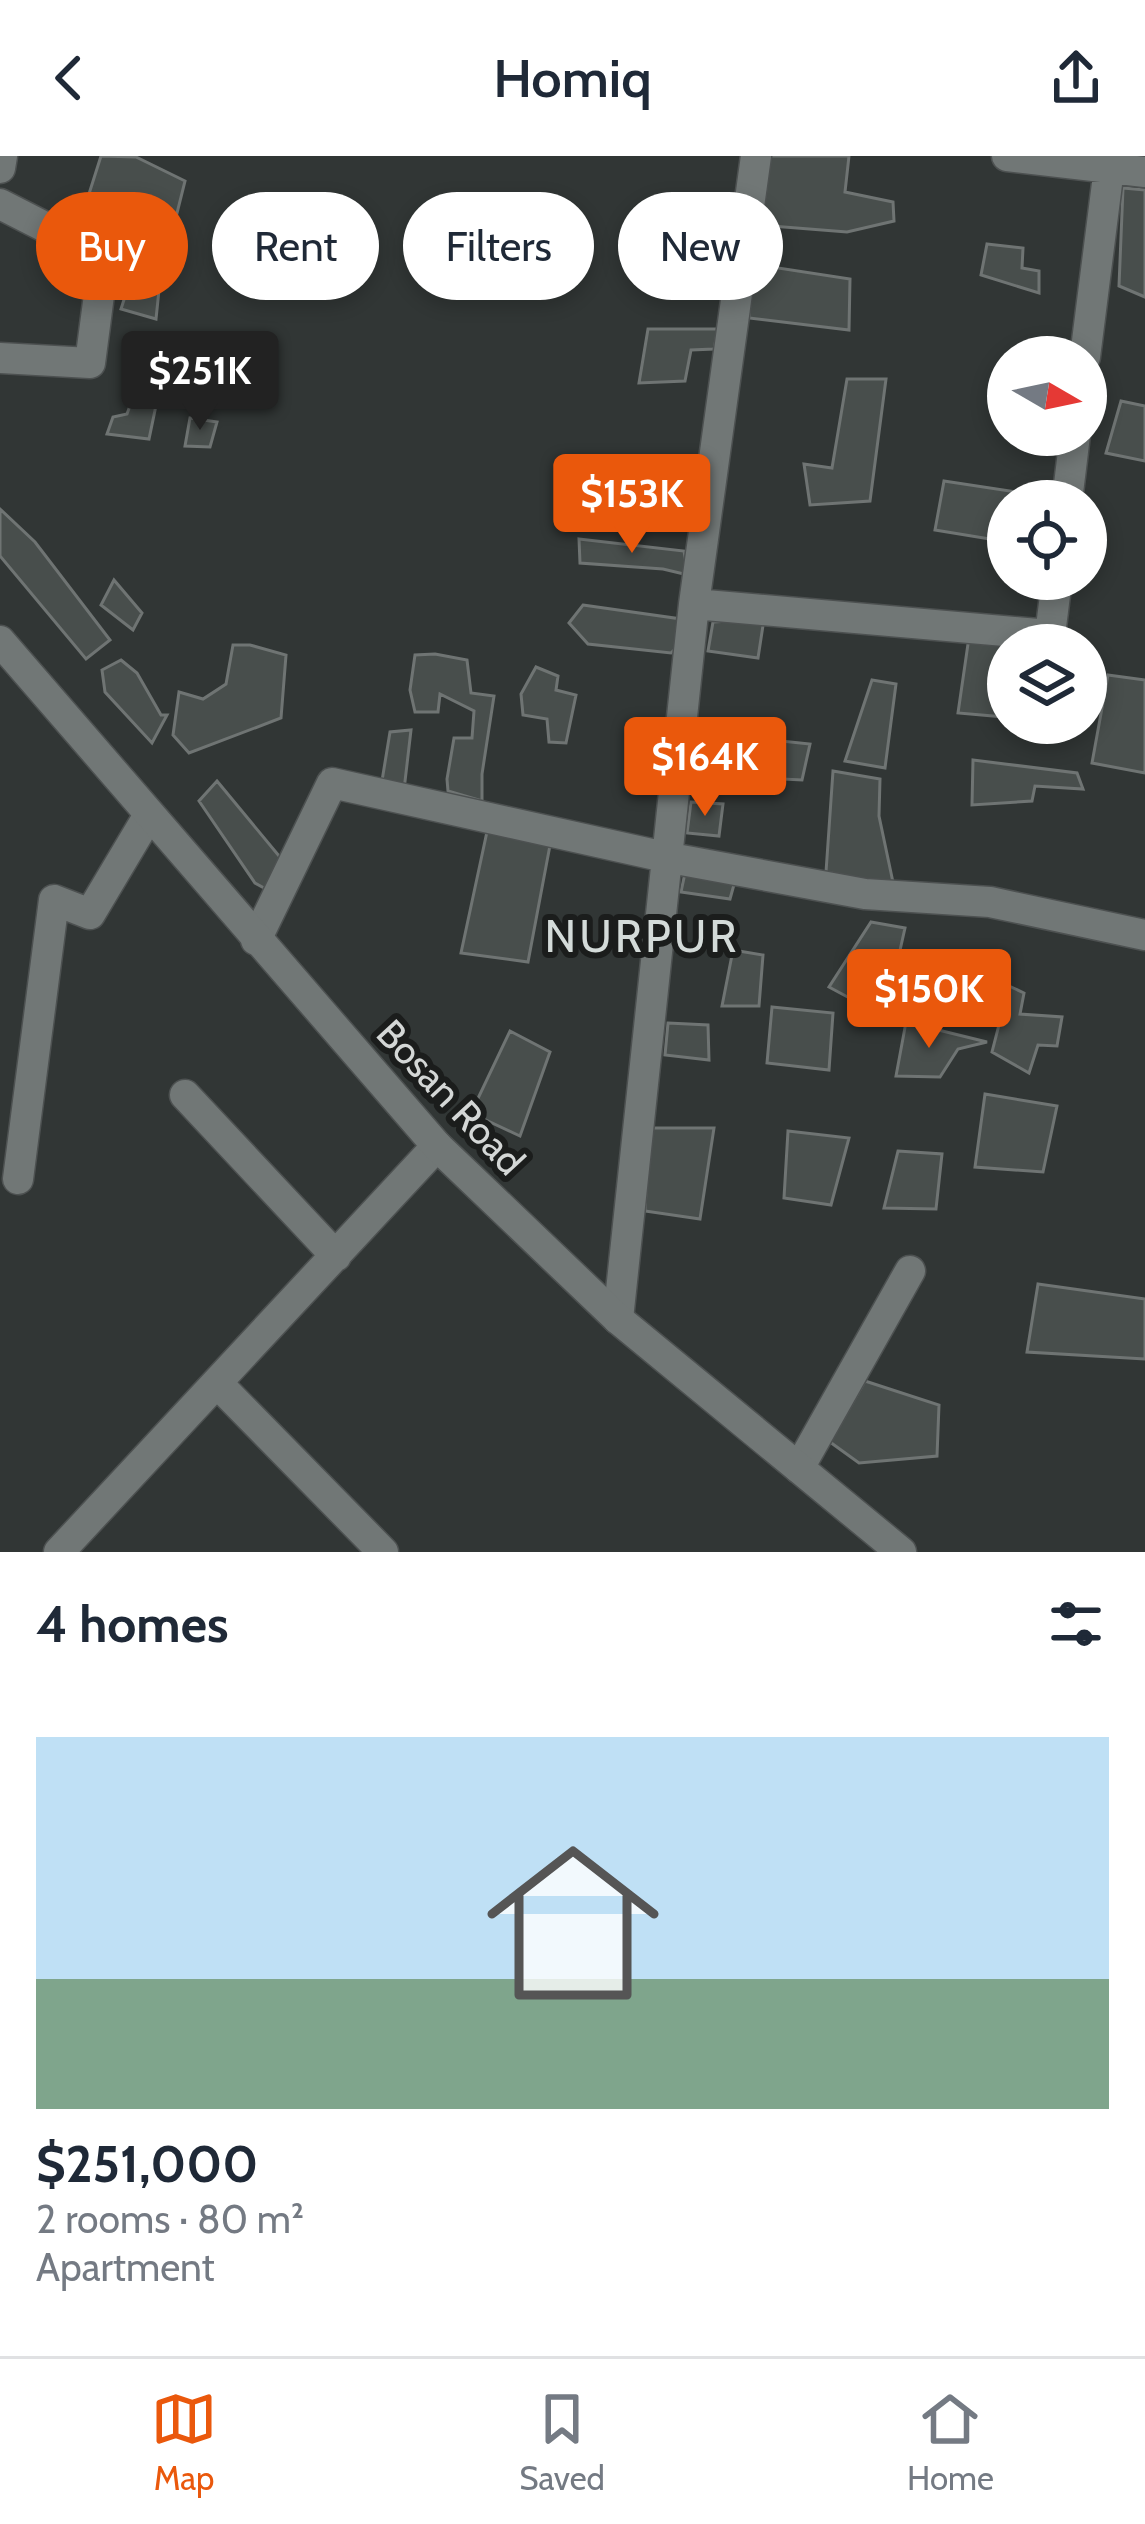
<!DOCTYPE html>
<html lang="en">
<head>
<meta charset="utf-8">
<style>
  body { margin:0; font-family:Cabin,sans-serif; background:#f2f2f3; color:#1f2937; height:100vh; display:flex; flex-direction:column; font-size:45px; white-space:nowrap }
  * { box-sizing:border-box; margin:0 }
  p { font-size:39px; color:#747a83 }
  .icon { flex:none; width:66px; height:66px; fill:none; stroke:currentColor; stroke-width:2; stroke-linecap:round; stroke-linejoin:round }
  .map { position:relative; height:1396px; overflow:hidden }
  .details { display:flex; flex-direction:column; background:#fff; flex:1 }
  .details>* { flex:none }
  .guide { position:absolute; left:36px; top:36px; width:1074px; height:108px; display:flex; gap:24px }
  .needle { width:78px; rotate:99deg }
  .controls { position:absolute; left:987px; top:180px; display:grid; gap:24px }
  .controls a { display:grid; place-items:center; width:120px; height:120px; border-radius:50%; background:#fff; box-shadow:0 6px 18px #0003; font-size:60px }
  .price { position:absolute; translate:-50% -102px; padding:0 27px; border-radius:12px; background:#ea580c; color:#fff; font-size:39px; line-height:78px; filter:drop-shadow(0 3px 6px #0008) }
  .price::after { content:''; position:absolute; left:50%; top:72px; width:36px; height:27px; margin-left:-18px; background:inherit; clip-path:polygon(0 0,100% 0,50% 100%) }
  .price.on { background:#222; color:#fff }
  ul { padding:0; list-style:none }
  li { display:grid; align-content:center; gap:24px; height:636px; padding:0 36px }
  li+li { border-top:3px solid #e0e1e3 }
  li span { display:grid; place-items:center; height:372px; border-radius:0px; color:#555 }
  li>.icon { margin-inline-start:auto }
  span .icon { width:216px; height:216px; fill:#fffc; stroke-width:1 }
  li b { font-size:51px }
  h2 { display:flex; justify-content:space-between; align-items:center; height:144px; padding:0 36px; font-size:51px }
  .tag { padding:0 42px; border-radius:54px; background:#fff; box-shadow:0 6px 18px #0003; font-size:42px; line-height:108px }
  .tag.on { background:#ea580c; color:#fff }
  header { display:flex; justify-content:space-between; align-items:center; height:156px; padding:0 36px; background:#fff; font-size:54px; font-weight:600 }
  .dock { display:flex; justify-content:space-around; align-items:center; height:168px; border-top:3px solid #e0e1e3; background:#fff; font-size:33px; color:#747a83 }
  .dock a { display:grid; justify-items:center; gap:6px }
  .dock .on { color:#ea580c }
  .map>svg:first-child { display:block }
</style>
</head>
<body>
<header><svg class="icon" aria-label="back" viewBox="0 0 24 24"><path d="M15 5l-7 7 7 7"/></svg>Homiq<svg class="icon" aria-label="share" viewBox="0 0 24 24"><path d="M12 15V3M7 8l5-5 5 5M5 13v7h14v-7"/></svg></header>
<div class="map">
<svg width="1145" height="1396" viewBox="0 0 1145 1396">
  <rect width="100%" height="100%" fill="#313635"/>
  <!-- building -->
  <path fill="#484e4c" stroke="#6f7473" stroke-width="3" d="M101,0L136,1L185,25L168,93L132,82L90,80L81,63Z
    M769,0H849L845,36L893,46L894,65L847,76L760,69Z
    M1123,32L1145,34V141L1119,130Z
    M987,88L1023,92L1022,112L1039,115V137L981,119Z
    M752,108L850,123L849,174L749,162Z
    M130,125L159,134L156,163L121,153Z
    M648,173H718L714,193L691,194L685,225L639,227Z
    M847,223H886L870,345L810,349L804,308L832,312Z
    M136,233L159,235L149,283L107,278L113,261L127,258Z
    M1121,245L1145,250V305L1106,297Z
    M190,262L217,266L210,291L185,290Z
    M944,325L1050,341L1049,345H1008V386L935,374Z
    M0,353L35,386L110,484L86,503L0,400Z
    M579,383L684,395L688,419L663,413L580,407Z
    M114,424L142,457L133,474L101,449Z
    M583,449L681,463L690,478L671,497L588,488L569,467Z
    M764,463L758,502L708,495L713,466Z
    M969,481L1008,489L1005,561L958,557Z
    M233,489H250L286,499L281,562L189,597L173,579L179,536L203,543L226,528Z
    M435,498L467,504L471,537L494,540L482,618V645L448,635L447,623L454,582H472L474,555L440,538L438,556H415L410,534L415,499Z
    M121,504L137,517L161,559H167L152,587L105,536L102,514Z
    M536,511L558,520L556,534L576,539L566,587L549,586L547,563L523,559L521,538Z
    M1108,519L1145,524V617L1092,607Z
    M872,524L896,528L885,612L845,605Z
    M411,574L404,634L380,637L390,576Z
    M743,581L810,588L802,624L739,621Z
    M973,604L1077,617L1083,633L1035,630L1032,645L972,649Z
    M833,615L880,623L879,660L894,731L826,716Z
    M217,625L284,706L277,739L255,727L199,645Z
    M691,646L723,648L719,680L687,677Z
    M488,671L551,684L528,806L461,797Z
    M685,717L735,725L730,743L681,736Z
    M871,766L905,772L885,861L829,831Z
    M733,794L763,799L759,850H722Z
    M1009,830L1024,837L1020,858L1062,861L1057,890L1038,889L1029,917L992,896Z
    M772,851L833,857L829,914L767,907Z
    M906,866L987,886L958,893L940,921L896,920Z
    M668,867L708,869L709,904L665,899Z
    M510,875L550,896L520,980L471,957Z
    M985,938L1057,950L1043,1016L975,1011Z
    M649,972H714L700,1063L645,1055Z
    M788,975L849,982L831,1049L784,1042Z
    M898,995L942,998L936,1053L884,1052Z
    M1038,1128L1145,1143V1203L1027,1196Z
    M865,1225L939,1249L937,1300L859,1307L830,1286Z"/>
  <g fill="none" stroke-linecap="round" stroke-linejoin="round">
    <!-- street casing -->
    <g stroke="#4d5151" stroke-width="33">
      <path id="street" d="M1007,0L1145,16
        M0,12L2,0
        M0,48L104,101L90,207L0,202
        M1085,201L1109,12
        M1067,345L1075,279
        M694,448L1050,479L1057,423
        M256,784L332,627L665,701L865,738L990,746L1145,779
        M185,939L336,1100
        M18,1023L54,744L90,758L149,659
        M618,1163L694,448L756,0
        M217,1227L383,1396
        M799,1312L910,1115
        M59,1396L437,990"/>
    </g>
    <!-- secondary casing -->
    <g stroke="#4d5151" stroke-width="33">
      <path id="secondary" d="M0,485L437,990L618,1163L901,1396"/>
    </g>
    <!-- street -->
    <use href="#street" stroke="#717776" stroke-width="30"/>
    <!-- secondary -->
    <use href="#secondary" stroke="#717776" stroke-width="30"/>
  </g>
  <g text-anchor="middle" stroke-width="12" stroke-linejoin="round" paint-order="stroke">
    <!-- street labels -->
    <g font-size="39" fill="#d4d7d6" stroke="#1b1d1c">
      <text transform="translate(451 941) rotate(47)" y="14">Bosan Road</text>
    </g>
    <!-- quarter labels -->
    <g font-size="45" letter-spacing="3" fill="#d4dbd9" stroke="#1b1d1c">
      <text x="642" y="796">NURPUR</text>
    </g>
  </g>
</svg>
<div class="controls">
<a><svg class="needle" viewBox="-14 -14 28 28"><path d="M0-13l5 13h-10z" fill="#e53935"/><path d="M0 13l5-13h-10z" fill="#747a83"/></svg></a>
<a><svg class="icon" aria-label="locate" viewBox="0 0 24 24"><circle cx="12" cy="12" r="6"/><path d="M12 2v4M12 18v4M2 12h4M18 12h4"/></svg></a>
<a><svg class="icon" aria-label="layers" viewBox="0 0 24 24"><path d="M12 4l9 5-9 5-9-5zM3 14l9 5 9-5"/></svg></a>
</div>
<b class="price on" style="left:200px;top:277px">$251K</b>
<b class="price" style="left:632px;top:400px">$153K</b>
<b class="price" style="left:705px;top:663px">$164K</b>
<b class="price" style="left:929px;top:895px">$150K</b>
<div class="guide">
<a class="tag on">Buy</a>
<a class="tag">Rent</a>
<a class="tag">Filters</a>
<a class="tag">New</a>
</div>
</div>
<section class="details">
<h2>4 homes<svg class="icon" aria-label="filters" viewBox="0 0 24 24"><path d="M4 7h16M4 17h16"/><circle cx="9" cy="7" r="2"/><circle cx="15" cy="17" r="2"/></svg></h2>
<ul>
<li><span style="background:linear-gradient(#bfe0f5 65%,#7fa58c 0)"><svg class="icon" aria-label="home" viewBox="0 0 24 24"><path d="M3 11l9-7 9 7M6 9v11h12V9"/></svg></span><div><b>$251,000</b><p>2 rooms · 80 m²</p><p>Apartment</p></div></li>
</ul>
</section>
<nav class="dock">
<a class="on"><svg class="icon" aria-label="map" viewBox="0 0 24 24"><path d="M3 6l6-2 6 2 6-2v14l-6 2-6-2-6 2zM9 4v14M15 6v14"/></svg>Map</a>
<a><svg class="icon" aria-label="saved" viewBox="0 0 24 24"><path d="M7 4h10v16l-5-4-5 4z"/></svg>Saved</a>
<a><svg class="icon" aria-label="home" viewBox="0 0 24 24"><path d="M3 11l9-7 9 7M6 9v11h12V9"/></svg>Home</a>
</nav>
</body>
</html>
